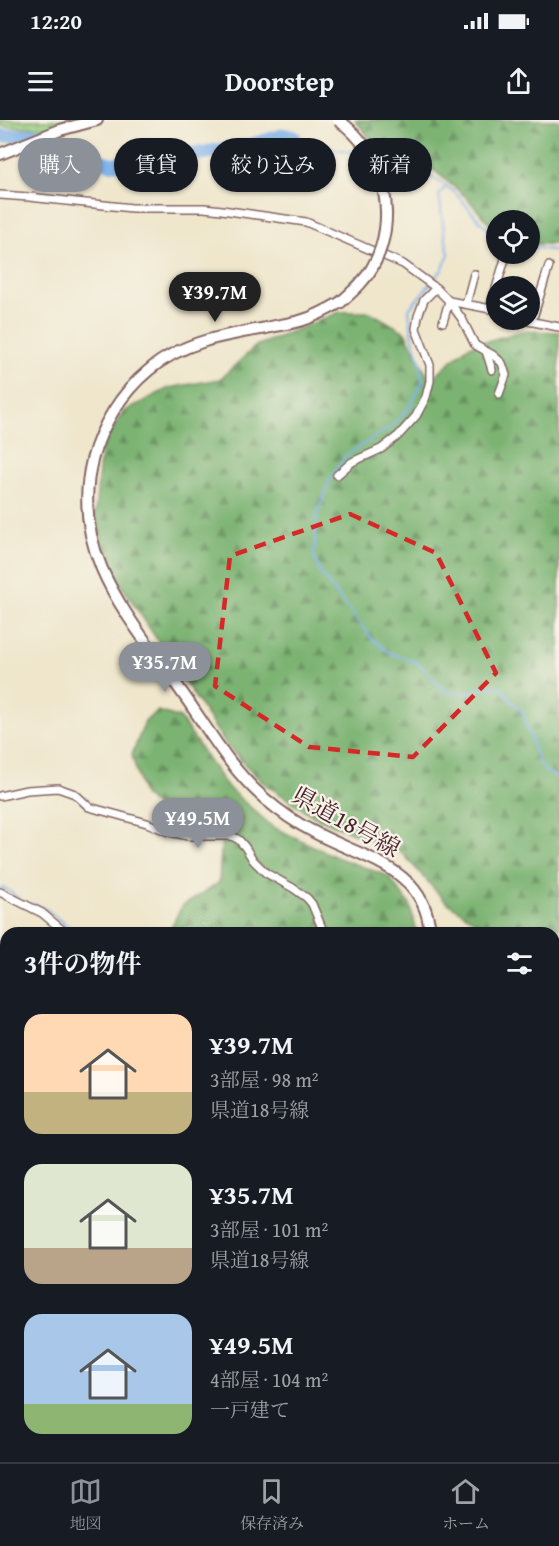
<!DOCTYPE html>
<html lang="ja">
<head>
<meta charset="utf-8">
<style>
  body { margin:0; font-family:"Gentium Book Plus","Noto Serif JP",serif; background:#242831; color:#f1f3f6; height:100vh; display:flex; flex-direction:column; font-size:22px; white-space:nowrap }
  * { box-sizing:border-box; margin:0 }
  p { font-size:20px; color:#9ea1a6 }
  .icon { flex:none; width:33px; height:33px; fill:none; stroke:currentColor; stroke-width:2; stroke-linecap:round; stroke-linejoin:round }
  .map { position:relative; flex:1; overflow:hidden }
  .details { position:absolute; left:0px; top:807px; width:560px; height:536px; display:flex; flex-direction:column; background:#171b24; border-radius:18px 18px 0 0; box-shadow:0 2px 4px #0004 }
  .details>* { flex:none }
  .hud { position:absolute; left:18px; top:18px; width:524px; height:54px; display:flex; gap:12px }
  .fabs { position:absolute; left:486px; top:90px; display:grid; gap:12px }
  .fabs a { display:grid; place-items:center; width:54px; height:54px; border-radius:50%; background:#171b24; box-shadow:0 2px 4px #0004; font-size:30px }
  .price { position:absolute; translate:-50% -51px; padding:0 14px; border-radius:21px; background:#8c9099; color:#fff; font-size:20px; line-height:39px; filter:drop-shadow(0 2px 3px #0008) }
  .price::after { content:''; position:absolute; left:50%; top:36px; width:18px; height:14px; margin-left:-9px; background:inherit; clip-path:polygon(0 0,100% 0,50% 100%) }
  .price.selected { background:#222; color:#fff }
  ul { padding:0; list-style:none }
  li { display:flex; align-items:center; gap:18px; height:150px; padding:0 24px }
  li span { display:grid; place-items:center; flex:none; width:168px; height:120px; border-radius:18px; color:#555 }
  li>.icon { margin-inline-start:auto }
  span .icon { width:72px; height:72px; fill:#fffc; stroke-width:1 }
  li b { font-size:26px }
  h2 { display:flex; justify-content:space-between; align-items:center; height:72px; padding:0 24px; font-size:26px }
  .pill { padding:0 21px; border-radius:27px; background:#171b24; box-shadow:0 2px 4px #0004; font-size:21px; line-height:54px }
  .pill.selected { background:#8c9099; color:#fff }
  .status { display:flex; justify-content:space-between; align-items:center; height:42px; padding:0 30px; background:#171b24; direction:ltr }
  .status svg { height:16px; fill:currentColor }
  header { display:flex; justify-content:space-between; align-items:center; height:78px; padding:0 24px; background:#171b24; font-size:27px; font-weight:800 }
  .tab-bar { display:flex; justify-content:space-around; align-items:center; height:84px; border-top:2px solid #363941; background:#171b24; font-size:16px; color:#9ea1a6 }
  .tab-bar a { display:grid; justify-items:center; gap:3px }
  .tab-bar .selected { color:#8c9099 }
  .map>svg:first-child { display:block }
</style>
</head>
<body>
<div class="status"><b>12:20</b><svg viewBox="0 0 49 12"><path d="M0 12V9h3v3zM5 12V6h3v6zM10 12V3h3v9zM15 12V0h3v12zM26 1h20v11H26zM47 4h2v5h-2z"/></svg></div>
<header><svg class="icon" aria-label="menu" viewBox="0 0 24 24"><path d="M4 6h16M4 12h16M4 18h16"/></svg>Doorstep<svg class="icon" aria-label="share" viewBox="0 0 24 24"><path d="M12 15V3M7 8l5-5 5 5M5 13v7h14v-7"/></svg></header>
<div class="map">
<svg width="559" height="1342" viewBox="0 0 559 1342">
  <defs>
    <pattern id="forest-firs" width="22" height="20" patternUnits="userSpaceOnUse" patternTransform="scale(1.5)"><rect width="22" height="20" fill="#7bb372"/><path d="M5 1l3.5 6h-7zM16 11l3.5 6h-7z" fill="#67915e"/></pattern>
    <pattern id="park-dots" width="8" height="8" patternUnits="userSpaceOnUse" patternTransform="scale(1.5)"><rect width="8" height="8" fill="#9ad184"/><path d="M2 2h.1M6 6h.1" fill="none" stroke="#86b372" stroke-width="1.8" stroke-linecap="round"/></pattern>
  </defs>
  <rect width="100%" height="100%" fill="#f7f3e8"/>
  <filter id="ink" filterUnits="userSpaceOnUse"><feTurbulence type="fractalNoise" baseFrequency=".0167" numOctaves="2"/><feDisplacementMap in="SourceGraphic" scale="12" xChannelSelector="R" yChannelSelector="G"/><feConvolveMatrix kernelMatrix="1 2 1 2 8 2 1 2 1" color-interpolation-filters="sRGB"/></filter>
  <filter id="wash" filterUnits="userSpaceOnUse"><feTurbulence type="fractalNoise" baseFrequency=".008" numOctaves="4" result="noise"/><feDisplacementMap in="SourceGraphic" scale="24" xChannelSelector="R" yChannelSelector="G"/><feGaussianBlur stdDeviation="1.35" result="paint"/><feColorMatrix in="noise" values="0 0 0 0 0 0 0 0 0 0 0 0 0 0 0 0 0 1.4 0 .05"/><feComposite in="paint" operator="in"/></filter>
  <g filter="url(#wash)">
    <rect width="100%" height="100%" fill="#efe6cc"/>
    <!-- forest -->
    <path fill="url(#forest-firs)" stroke="#62694e" stroke-width="1.5" d="M355,0H559V124H530V100H496V110H495L466,77L430,47L377,27Z
      M340,192H370L405,212L430,260L467,227L522,211L559,212V892L554,891V813H492L490,811L445,781L403,734L313,696L262,662L227,626L110,448L95,395L101,329L123,292L169,268L220,259L256,226Z
      M158,591L180,598L227,667L273,707L336,737L388,756L410,785L416,810L415,813H168L182,786L219,763L223,699L170,698L143,675L132,635L145,601Z
      M0,873L3,876H6V1336H554V1100L559,1101V1342H0Z
      M559,961V1072L554,1071V962Z"/>
    <!-- park -->
    <path fill="url(#park-dots)" stroke="#727858" stroke-width="1.5" d="M0,0H76L47,8L0,6Z"/>
    <g fill="none" stroke-linecap="round" stroke-linejoin="round">
      <!-- stream -->
      <path stroke="#7aafe8" stroke-width="2" d="M294,17L305,23L367,35
        M375,37C402,45 431,53 453,71C468,85 478,104 496,114
        M446,67L439,74L444,112L449,134L442,150L409,189L412,215L421,244L422,263L410,287L389,309L346,335L331,358L317,395L314,437L321,454L372,519L390,533L418,543L447,573L465,574L488,566L502,568L511,581L522,591L538,641L546,652L559,658
        M530,127L551,130H559
        M0,768L6,769L18,778
        M32,784L47,790L76,813"/>
      <!-- river -->
      <path stroke="#7aafe8" stroke-width="14" d="M0,16L33,15L47,17L81,29L97,40L112,44L203,33L251,25L284,15L294,17"/>
    </g>
  </g>
  <g filter="url(#ink)">
    <g fill="none" stroke-linecap="round" stroke-linejoin="round">
      <!-- street casing -->
      <g stroke="#846563" stroke-width="10">
        <path id="street" d="M0,75L29,77L132,88H204L222,90L306,102L403,144L436,168L449,181L496,190
          M449,181L462,199L475,225L493,235L502,243L506,255L499,274
          M466,184L474,154
          M490,188L505,139
          M523,200L559,207
          M532,201L549,146
          M443,202L449,181
          M486,231L492,250
          M337,355L352,342L381,329L398,316L416,296L426,277L430,261V245L416,209L418,196L424,180L436,168
          M0,676L27,670L58,668L75,674L89,687L147,703L166,711L188,716H232L239,720L245,727L253,740L266,753L293,768L307,778L312,784L324,813
          M0,772L42,793L66,813
          M554,1100L559,1097"/>
      </g>
      <!-- secondary casing -->
      <g stroke="#846563" stroke-width="14">
        <path id="secondary" d="M0,34L60,10L97,0
          M341,182C329,189 316,196 303,200C291,204 278,205 266,208C225,215 182,222 149,250C122,272 101,306 92,340C69,435 131,499 181,571C207,607 229,648 264,678C279,691 296,703 314,712C361,738 426,747 430,813
          M554,1088L559,1089"/>
      </g>
      <!-- street -->
      <use href="#street" stroke="#fff" stroke-width="7"/>
      <!-- secondary -->
      <use href="#secondary" stroke="#fff" stroke-width="10"/>
      <!-- secondary-bridge casing -->
      <g stroke="#846563" stroke-width="14" stroke-linecap="butt">
        <path id="secondary-bridge" d="M338,0C385,32 400,99 372,148C364,162 352,172 341,182"/>
      </g>
      <!-- secondary-bridge -->
      <use href="#secondary-bridge" stroke="#fff" stroke-width="10"/>
    </g>
  </g>
  <!-- marked area -->
  <path fill="none" stroke="#d62828" stroke-width="4.5" stroke-dasharray="12 8" stroke-linejoin="round" d="M350,394L436,433L496,553L413,637L309,627L215,566L230,436Z"/>
  <g text-anchor="middle" stroke-width="4.5" stroke-linejoin="round" paint-order="stroke">
    <!-- street labels -->
    <g font-size="24" fill="#4a1f2b" stroke="#f7f3e8">
      <text transform="translate(346 702) rotate(29)" y="8">県道18号線</text>
    </g>
  </g>
</svg>
<div class="fabs">
<a><svg class="icon" aria-label="locate" viewBox="0 0 24 24"><circle cx="12" cy="12" r="6"/><path d="M12 2v4M12 18v4M2 12h4M18 12h4"/></svg></a>
<a><svg class="icon" aria-label="layers" viewBox="0 0 24 24"><path d="M12 4l9 5-9 5-9-5zM3 14l9 5 9-5"/></svg></a>
</div>
<b class="price selected" style="left:215px;top:203px">¥39.7M</b>
<b class="price" style="left:165px;top:573px">¥35.7M</b>
<b class="price" style="left:198px;top:729px">¥49.5M</b>
<div class="hud">
<a class="pill selected">購入</a>
<a class="pill">賃貸</a>
<a class="pill">絞り込み</a>
<a class="pill">新着</a>
</div>
<section class="details">
<h2>3件の物件<svg class="icon" aria-label="filters" viewBox="0 0 24 24"><path d="M4 7h16M4 17h16"/><circle cx="9" cy="7" r="2"/><circle cx="15" cy="17" r="2"/></svg></h2>
<ul>
<li><span style="background:linear-gradient(#ffd9b3 65%,#c2b280 0)"><svg class="icon" aria-label="home" viewBox="0 0 24 24"><path d="M3 11l9-7 9 7M6 9v11h12V9"/></svg></span><div><b>¥39.7M</b><p>3部屋 · 98 m²</p><p>県道18号線</p></div></li>
<li><span style="background:linear-gradient(#dfe7d0 70%,#b9a48a 0)"><svg class="icon" aria-label="home" viewBox="0 0 24 24"><path d="M3 11l9-7 9 7M6 9v11h12V9"/></svg></span><div><b>¥35.7M</b><p>3部屋 · 101 m²</p><p>県道18号線</p></div></li>
<li><span style="background:linear-gradient(#a9c7e8 75%,#8fb573 0)"><svg class="icon" aria-label="home" viewBox="0 0 24 24"><path d="M3 11l9-7 9 7M6 9v11h12V9"/></svg></span><div><b>¥49.5M</b><p>4部屋 · 104 m²</p><p>一戸建て</p></div></li>
</ul>
</section>
</div>
<nav class="tab-bar">
<a class="selected"><svg class="icon" aria-label="map" viewBox="0 0 24 24"><path d="M3 6l6-2 6 2 6-2v14l-6 2-6-2-6 2zM9 4v14M15 6v14"/></svg>地図</a>
<a><svg class="icon" aria-label="saved" viewBox="0 0 24 24"><path d="M7 4h10v16l-5-4-5 4z"/></svg>保存済み</a>
<a><svg class="icon" aria-label="home" viewBox="0 0 24 24"><path d="M3 11l9-7 9 7M6 9v11h12V9"/></svg>ホーム</a>
</nav>
</body>
</html>
